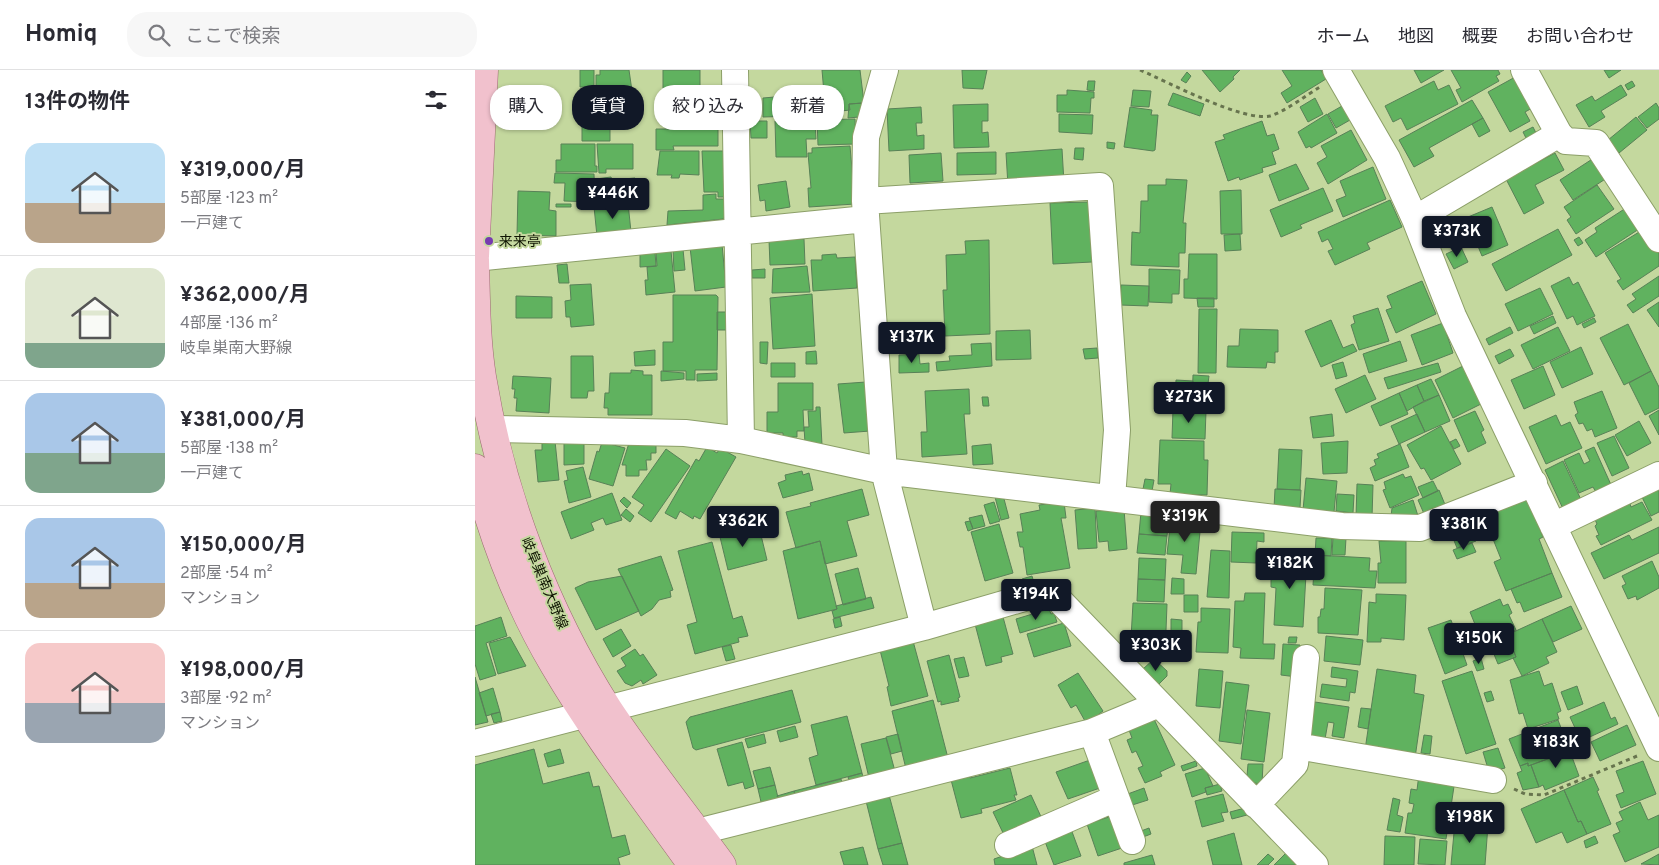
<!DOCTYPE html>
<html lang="ja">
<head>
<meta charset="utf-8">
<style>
  body { margin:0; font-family:Overpass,"Noto Sans JP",sans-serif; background:#f7f7f7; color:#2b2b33; height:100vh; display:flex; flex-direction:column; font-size:19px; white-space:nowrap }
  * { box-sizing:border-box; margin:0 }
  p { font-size:16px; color:#7c7c81 }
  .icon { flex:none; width:28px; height:28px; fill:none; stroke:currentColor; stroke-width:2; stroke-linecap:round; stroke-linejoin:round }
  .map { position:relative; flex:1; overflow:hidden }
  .side { display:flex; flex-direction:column; background:#fff; width:475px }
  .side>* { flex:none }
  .hud { position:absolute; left:15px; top:15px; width:475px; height:45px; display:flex; gap:10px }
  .price { position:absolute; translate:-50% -42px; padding:0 11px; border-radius:5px; background:#111827; color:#fff; font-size:16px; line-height:32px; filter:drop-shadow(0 1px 2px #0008) }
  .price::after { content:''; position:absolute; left:50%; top:30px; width:15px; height:11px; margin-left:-8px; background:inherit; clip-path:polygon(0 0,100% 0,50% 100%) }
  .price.current { background:#222; color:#fff }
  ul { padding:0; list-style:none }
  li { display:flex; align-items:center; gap:15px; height:125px; padding:0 25px }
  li+li { border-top:1px solid #e1e1e2 }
  li span { display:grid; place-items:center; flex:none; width:140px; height:100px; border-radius:15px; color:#555 }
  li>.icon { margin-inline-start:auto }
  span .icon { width:60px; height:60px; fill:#fffc; stroke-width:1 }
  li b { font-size:21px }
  h2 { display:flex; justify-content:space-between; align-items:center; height:60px; padding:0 25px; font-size:21px }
  .tag { padding:0 18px; border-radius:20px; background:#fff; box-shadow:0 1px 4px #0004; font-size:18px; line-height:45px }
  .tag.current { background:#111827; color:#fff }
  header { display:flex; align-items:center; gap:30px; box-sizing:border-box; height:70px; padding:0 25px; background:#fff; border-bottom:1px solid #e1e1e2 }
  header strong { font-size:24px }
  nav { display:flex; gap:28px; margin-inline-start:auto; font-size:18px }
  .search { width:350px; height:45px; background:#f7f7f7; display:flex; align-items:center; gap:12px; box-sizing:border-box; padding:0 18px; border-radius:20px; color:#7c7c81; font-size:19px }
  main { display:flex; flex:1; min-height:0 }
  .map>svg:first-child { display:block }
</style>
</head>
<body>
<header>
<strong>Homiq</strong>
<div class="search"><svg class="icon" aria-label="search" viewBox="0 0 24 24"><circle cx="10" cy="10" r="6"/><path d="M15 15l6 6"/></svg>ここで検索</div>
<nav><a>ホーム</a><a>地図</a><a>概要</a><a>お問い合わせ</a></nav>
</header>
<main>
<section class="side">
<h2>13件の物件<svg class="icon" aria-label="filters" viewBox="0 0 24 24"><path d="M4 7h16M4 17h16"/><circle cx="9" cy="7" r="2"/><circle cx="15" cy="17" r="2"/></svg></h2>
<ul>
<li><span style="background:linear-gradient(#bfe0f5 60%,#b9a48a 0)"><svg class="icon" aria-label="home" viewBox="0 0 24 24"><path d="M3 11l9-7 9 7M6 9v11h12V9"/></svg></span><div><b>¥319,000/月</b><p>5部屋 · 123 m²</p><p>一戸建て</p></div></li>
<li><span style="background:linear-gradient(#dfe7d0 75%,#7fa58c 0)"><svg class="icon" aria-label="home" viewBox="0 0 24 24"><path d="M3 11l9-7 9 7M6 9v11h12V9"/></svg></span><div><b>¥362,000/月</b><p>4部屋 · 136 m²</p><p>岐阜巣南大野線</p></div></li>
<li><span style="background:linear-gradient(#a9c7e8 60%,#7fa58c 0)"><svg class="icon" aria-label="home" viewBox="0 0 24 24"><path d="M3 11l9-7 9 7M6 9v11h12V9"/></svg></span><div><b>¥381,000/月</b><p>5部屋 · 138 m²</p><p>一戸建て</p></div></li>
<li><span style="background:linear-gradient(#a9c7e8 65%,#b9a48a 0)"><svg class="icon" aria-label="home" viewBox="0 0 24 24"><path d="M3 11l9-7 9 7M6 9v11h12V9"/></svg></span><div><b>¥150,000/月</b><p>2部屋 · 54 m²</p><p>マンション</p></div></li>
<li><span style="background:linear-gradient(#f6c9c9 60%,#9aa5b1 0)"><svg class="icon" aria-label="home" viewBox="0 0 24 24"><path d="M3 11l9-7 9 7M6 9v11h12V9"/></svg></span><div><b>¥198,000/月</b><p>3部屋 · 92 m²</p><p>マンション</p></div></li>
</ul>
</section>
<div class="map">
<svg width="1184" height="795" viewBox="0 0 1184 795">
  <rect width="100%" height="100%" fill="#c4d89e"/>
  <!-- building -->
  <path fill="#60b25f" stroke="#588157" d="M105,0H119V17H105Z
    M125,0H154L157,21H121V5H125Z
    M188,0H225V37H192L191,26H188Z
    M347,0H385L389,33L374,34L375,40L331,45L329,25L349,23Z
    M487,0H512L508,19L488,18Z
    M727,0H765L758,7L759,9L745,22Z
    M807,0H846L851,9L812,33L806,23L817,16Z
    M939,0H969L946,13Z
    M976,0H1023L1025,4L1021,6L1024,11L987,32L981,20L986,18Z
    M1129,0H1146L1134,8Z
    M712,2L716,6L711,13L706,10Z
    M1042,6L1059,37L1050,42L1055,51L1035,62L1013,22Z
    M613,11H620L619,21L612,20Z
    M959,11L963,20L974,15L983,34L932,60L926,48L918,52L910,36Z
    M1157,11L1160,16L1153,20L1150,15Z
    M1146,15L1152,25L1126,41L1130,47L1114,57L1101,35L1117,26L1120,31Z
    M592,20L619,22V28H616L615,43L582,42V25H592Z
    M658,20L676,21L674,37L656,36Z
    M698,23L729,34L725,46L693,35Z
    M140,24H149L148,41H139Z
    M107,25H135V71H107Z
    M225,25H248V37H225Z
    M323,25V46L288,47V28Z
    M840,28L848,44L833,52L825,37Z
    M997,30L1008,48L954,78L959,86L939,97L924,70Z
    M387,33L384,47L373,48L374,34Z
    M1181,33L1184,38V49L1172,58L1163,47Z
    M513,34V51H507V63L513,62L514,77L479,78L478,35Z
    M867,36L875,50L861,58L853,44Z
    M446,37L447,53H441L442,66L449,65V79L414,81L412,39Z
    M655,37L677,40L676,45H683L680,80L678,81L649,77Z
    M251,42V56L194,59V43Z
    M584,44L618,45L617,64L584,62Z
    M852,44L862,63L836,78L835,76L831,78L823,62Z
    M1161,47L1172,60L1144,83L1133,70Z
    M1008,48L1015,61L1004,67L997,54Z
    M380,49L381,74L343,75L342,50Z
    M340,50L341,69H331L332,87H301L300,51Z
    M275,51H292V68H276Z
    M787,51L792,66L799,64L804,79L797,82L801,94L787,98L788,102L765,110L764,107L753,111L740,72L750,69L748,65Z
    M1058,57L1062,65L1052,70L1048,62Z
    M181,59H243V76H198L199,80H181Z
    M876,60L892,90L853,114L842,93L852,87L846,76Z
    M632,72L640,73L639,79L632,78Z
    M86,74H120V96H122V102H81V90H86Z
    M122,74H158V99H131V103H124Z
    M375,76L380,134L334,137L333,118H336L333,83H337V78Z
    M600,78H609L608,90L599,89Z
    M587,79L589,113L533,116L531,83Z
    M185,81H224V105L205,104L204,108H196L197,105H182Z
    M227,81H250L249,127H243V122H229Z
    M521,82V104L482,105V83Z
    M466,83L468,111L435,113L434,85Z
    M1080,83L1089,100L1060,115L1069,133L1049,144L1031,109Z
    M1122,86L1135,106L1098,130L1085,110Z
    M821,94L834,119L804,131L794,105Z
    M898,97L911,129L868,147L861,130L871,126L865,111Z
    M80,103L119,104L120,132L89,131L90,113H79Z
    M136,107L137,110L160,108L162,131L123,135L121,109Z
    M691,109L712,110L708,153H711L710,183H704V197L656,195L657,162L665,163L666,131H673V115H691Z
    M311,111L315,137L291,141L290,130L285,131L283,115Z
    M1122,115L1139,139L1101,164L1092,150L1096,147L1089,137Z
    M848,118L858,141L825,155L827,158L806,167L795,140Z
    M766,120L767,164H746L745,121Z
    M43,121L75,122L74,140L81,141V166L42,165Z
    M241,124V129H250L251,145L248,149L192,155L193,141L228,140V125Z
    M915,130L927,157L892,173L895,179L860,195L853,181L858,179L853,169L847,172L843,162Z
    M614,132L617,192L578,194L575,133Z
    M153,133L156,162L122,166L119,137Z
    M81,134H96V137H81Z
    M1017,137L1033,175L1007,186L1000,169L978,178L969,157Z
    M1151,138L1164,159L1121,187L1110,170L1122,162L1120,158Z
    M1083,159L1097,185L1031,221L1017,194Z
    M1169,159L1184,183V196L1148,220L1142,211L1146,209L1130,183Z
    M765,164L766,180L750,181L749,165Z
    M1104,167L1108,173L1103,176L1099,170Z
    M329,169L330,194L295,195L294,170Z
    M514,170L515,264L470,266L468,220H472L471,185L491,184L490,171Z
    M247,174L251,217L220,221L215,177Z
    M986,177L993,192L979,199L971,184Z
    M208,179L210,200L199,201L198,180Z
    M196,181L200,222L171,225L170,210H173L172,197L182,196L181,182Z
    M180,182L181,196L165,197V183Z
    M361,184L362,188L380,187L382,218L338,221L336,190H347V185Z
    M714,184H742V229L709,228V209H713Z
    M92,194L94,213H84L82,195Z
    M332,196L335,222L297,223L298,199Z
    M290,199V208H277V200Z
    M674,199L705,200L704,224H697V233L674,232Z
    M1184,206V226L1158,243L1152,235L1161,229L1157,224Z
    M1094,207L1098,215L1103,212L1120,246L1102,255L1098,246L1092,249L1076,216Z
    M947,211L961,244L921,263L911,240L917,238L912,226Z
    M116,214L119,255L96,257L95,247H91L90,231L96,230L95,215Z
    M646,215L674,216L673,236L645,235Z
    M1065,218L1078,244L1043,261L1030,234Z
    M337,224L340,276L298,279L295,228Z
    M198,225H241L243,227L242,300H220V310H211V301H188V272H198Z
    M41,226L77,227V248H41Z
    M722,228H739V237H723Z
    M1184,232V257L1172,240Z
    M903,238L914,271L884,280L876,255L880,253L878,246Z
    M724,239H742L741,303H723Z
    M242,242H253L254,260H242Z
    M1078,246L1081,253L1059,264L1055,256Z
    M1119,248L1121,252L1109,258L1107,254Z
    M856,250L868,278L878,274L882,281L846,297L830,261Z
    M431,253L433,281L413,282L411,254Z
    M968,253L978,283L947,295L936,265Z
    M1153,254L1176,301L1149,315L1125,268Z
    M1035,257L1038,263L1014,275L1011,269Z
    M1083,257L1095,281L1058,299L1046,275Z
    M765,259L803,260V282H800V293L792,292L791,298L752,297L753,276H764Z
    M555,260L556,289L521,290V261Z
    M925,271L932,291L894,303L888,284Z
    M285,272H293L292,294L285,293Z
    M516,273L517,296L462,301L461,292L475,291L474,286L497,285L496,274Z
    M1106,277L1118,304L1087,318L1075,292Z
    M622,278L623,288L610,289L608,279Z
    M1035,279L1039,286L1024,294L1020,286Z
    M180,280V295L160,296L159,282Z
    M341,281L342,294H331V282Z
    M444,284L445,294L454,293V302L424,303V285Z
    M96,286H118L119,321H113L112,328H96Z
    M868,292L872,306L861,309L857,295Z
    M296,293H320V307H296Z
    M963,293L966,302L913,319L909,308Z
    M990,295L1008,333L978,348L960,310Z
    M1068,296L1080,325L1049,339L1036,310Z
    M156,300L168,301V305H177V345H133V338H129L130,323H134L135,303H156Z
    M186,301L209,303V309L186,311Z
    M1176,301L1184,317V338L1170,345L1154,313Z
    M242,303V310L222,311V304Z
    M718,305L734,306L730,336L717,335Z
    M890,305L901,329L871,343L860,319Z
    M38,306L76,308L74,343L41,341L42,328H39L40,319H37Z
    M956,309L964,325L949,331L942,315Z
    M701,310L718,311L717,334L700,333Z
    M391,312L395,361L369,363L363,314Z
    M303,313H338V340H328L329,361H322V367H308V363H292V342H303Z
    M942,315L949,331L932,341L924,323Z
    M494,319L495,344H489L492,384L447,387L446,362H452L450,321Z
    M1127,321L1142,358L1120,367L1117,359L1112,361L1108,353L1104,354L1100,345L1103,343L1099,332Z
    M924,323L933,344L905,356L896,336Z
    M964,325L975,351L950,362L938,337Z
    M507,327H513L514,336H508Z
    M341,337H345L347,375L330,373L329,357H334L333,341H341Z
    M698,339L731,341L730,369L697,368Z
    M1184,340V365L1174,346Z
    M1000,341L1009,360L1006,362L1011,373L993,382L979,350Z
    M857,344L859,366L838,368L835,347Z
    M942,344L950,362L924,374L916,356Z
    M1081,345L1086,356L1095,352L1107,378L1071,394L1054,357Z
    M1164,351L1176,373L1152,386L1140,365Z
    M966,356L986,394L956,410L949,398L946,399L932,375Z
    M1139,366L1154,398L1137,406L1122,373Z
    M981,369L985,376L979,379L975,372Z
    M155,370H181V383H176V390H171L172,400H164V406H151V395H147Z
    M685,370L729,371V390H733L732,425L695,424L696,414H683Z
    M80,371L84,410L63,412L60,380H67V373Z
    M89,371H109V394L89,395Z
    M873,371L872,403L848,404L846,373Z
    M127,372L150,378L138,416L114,409L122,381L124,382Z
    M516,374L518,394L498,395L497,376Z
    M925,374L934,397L900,411L895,398L901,395L899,390L904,388L902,384Z
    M232,377L242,383L245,378L261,387L225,449L219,446L218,449L205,441L201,449L190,443L221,389L224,391Z
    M1119,377L1137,417L1122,424L1118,417L1104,423L1089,390L1104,383L1109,394L1115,391L1110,381Z
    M191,379L215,396L176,452L163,443L169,435L157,427Z
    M804,379L827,380L825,420L802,419Z
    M1088,391L1108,434L1090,443L1070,400Z
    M108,397L116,427L94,433L89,411L93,410L91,401Z
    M327,401L328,405L334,403L338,420L308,428L303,413L311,410L310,405Z
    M928,404L930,408L936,406L944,425L915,438L908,420L911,419L909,412Z
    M831,408L862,411L859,442L828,440Z
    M670,409L679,410L677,421L668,419Z
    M958,411L963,421L948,428L943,417Z
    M1184,412V442L1176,446L1167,427Z
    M882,414L898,415L897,448L881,447Z
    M387,419L394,445L372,451L382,486L350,494L345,471L321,478L311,442L336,436L335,433Z
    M800,419L826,420L825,438H799Z
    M964,420L971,437L950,446L943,430Z
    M137,423L147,450L131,455L128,448L116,453L119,460L96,469L86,442Z
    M862,424L879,425L878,443L861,441Z
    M1156,424L1160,431L1155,434L1156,437L1167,432L1177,450L1126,475L1121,466L1124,465L1120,456L1122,454L1117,443Z
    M528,425L534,448L526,450L520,427Z
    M149,427L156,433L152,438L145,431Z
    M1052,427L1068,467L1064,469L1077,503L1031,521L1019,492L1026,489L1008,444Z
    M938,430L943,446H916L917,438Z
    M519,432L525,451L515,454L509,435Z
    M589,432L591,448H586L595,498L552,505L548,477H545L542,462H548L545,444L565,440L564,435Z
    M620,438L622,478L603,479L600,440Z
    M151,439L159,446L155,452L146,445Z
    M649,439L652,479L634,481L633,471L624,472L621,441Z
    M666,442L694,445L692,466L664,464Z
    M507,445L510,456L498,459L494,448Z
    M696,448L726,451L721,504L706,503L708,485L692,484Z
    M993,450L1001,471L982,478L974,458Z
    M495,451L498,459L493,461L490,452Z
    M524,454L538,503L510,511L496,462Z
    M284,457L292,490L253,500L245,467Z
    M1184,457V483L1129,509L1116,483L1154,465L1157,470Z
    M757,462L789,463V472L782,471L781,493L756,492Z
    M664,464L692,466L690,485L662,483Z
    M858,467L871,468L870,485H857Z
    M841,468H857L856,486L840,485Z
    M345,471L362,539L323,549L308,481Z
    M904,471H931V513H903V493H906Z
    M237,472L258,549L267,546L273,566L263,568L264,572L220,584L212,555L222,552L203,481Z
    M997,473L1001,482L982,489L978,480Z
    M736,480L755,481L754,528L732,527Z
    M801,485L832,487L828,557L799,555L801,518L796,517V504H800Z
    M840,485L895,488L894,501H902L900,518L838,515Z
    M186,486L198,520L195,521L196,527L184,530L177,539L166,546L143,499Z
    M664,488L691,489L690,510L663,509Z
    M1177,491L1184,507V518L1162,530L1161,526L1153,529L1147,516L1151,514L1147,506Z
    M383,498L391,529L368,535L360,504Z
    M1077,503L1087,527L1049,542L1045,532L1042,533L1036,519Z
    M147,506L164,541L121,560L100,518L113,512Z
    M557,506L559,513L549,515L547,509Z
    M697,508L709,509V524H696Z
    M663,509L690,510L689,532L662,531Z
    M850,518L887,520L883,565L843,563V547H845L846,539H849Z
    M770,523H790L788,574H800L799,589L765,588L766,578L758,577L760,531H769Z
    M901,524L931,525L929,570L906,568V572H892L894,532L901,533Z
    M709,525H723V542H709Z
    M396,527L399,538L359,548L357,541L362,539L361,536Z
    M1025,529L1028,536L1033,534L1037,543L1034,545L1041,560L1008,574L995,542Z
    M658,533L692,534L690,587H661L662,569L656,568Z
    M1096,536L1107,559L1078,572L1067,549Z
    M726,538L755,539L753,583L721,582L723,552H726Z
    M574,539L576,544L579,543L582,552L545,563L541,549Z
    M26,547L32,566L11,573L21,605L5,610L0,594V556Z
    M365,547L367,556L360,558L358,549Z
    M528,547L538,584L526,587L527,592L511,596L500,554Z
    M696,549L707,550V582H696Z
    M1067,549L1082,582L1071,587L1074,593L1047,606L1038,588L1041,587L1032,565Z
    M976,550L992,595L970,604L953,558Z
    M589,553L596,576L559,587L552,564Z
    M1002,558L1008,574L991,581L984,565Z
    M146,559L156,576L138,587L128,569Z
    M1032,564L1041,587L1023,594L1014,572Z
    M851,566L888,570L885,595L849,591Z
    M35,567L51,596L23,604L14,573Z
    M814,567H822L821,573H813Z
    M438,571L453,626L416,636L412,617L414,616L405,580Z
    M808,574L825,575L822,607L806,605Z
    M256,575L260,589L251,591L247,577Z
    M160,579L165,586L168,584L182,605L168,614L166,610L157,616L150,613L142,601L151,596L146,588Z
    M474,585L485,627L483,628L484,631L466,635V631L463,632L452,591Z
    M489,587L494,606L484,608L479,589Z
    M1006,588L1009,599L1002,601L998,591Z
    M679,589L692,601V606L683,615L668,599Z
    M857,597L883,601L880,623L875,622L874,631L845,627L847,614L871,617L872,609L856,607Z
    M724,599L748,601L745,638L721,636Z
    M902,599L941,605L939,623L949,625L940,688L890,680Z
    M997,601L1021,674L991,684L967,611Z
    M1064,601L1069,616L1077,613L1086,641L1082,643L1084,649L1053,659L1048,643L1044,644L1035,610Z
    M603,603L628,641L624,644L626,647L610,651L601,635L596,638L583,615Z
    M0,607L13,652L0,655Z
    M751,612L774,615L766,674L744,671Z
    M1102,616L1108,634L1093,640L1086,622Z
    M18,618L25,642L11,646L4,623Z
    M317,620L326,652L221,680L218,678L211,652L215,647Z
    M1016,621L1019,630L1012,632L1009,623Z
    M458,630L474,692L432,703L417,641Z
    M840,632L874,637L869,668L857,666L859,653L853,652L850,669L835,666Z
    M1129,632L1136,649L1140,647L1143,654L1106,671L1095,647Z
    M886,638L896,639L893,659L883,657Z
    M772,640L795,643L789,692L766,689Z
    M25,642L27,651L19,653L16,644Z
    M372,646L387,703L341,715L334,688L343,685L336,655Z
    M679,649L700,695L685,702L687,706L670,713L663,698L668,696L661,681L657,683L652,670L657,668L654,660Z
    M1083,650L1093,676L1076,682L1078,687L1056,695L1053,696V693L1045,696L1034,669Z
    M1152,655L1161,675L1125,691L1116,672Z
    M320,656L323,667L305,672L302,661Z
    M289,664L291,673L273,678L270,669Z
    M423,664L427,681L416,684L411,667Z
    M949,665L957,666L955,684L946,683Z
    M411,668L421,705L395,712L386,674Z
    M267,672L279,716L270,719L268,712L253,716L242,679Z
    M1093,676L1104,706L1070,720L1068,715L1064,717L1056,695L1078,687L1076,682Z
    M1105,677L1108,684L1102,687L1099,680Z
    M1023,678L1030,698L1014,702L1008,682Z
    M59,679L68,714L114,702L118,717L124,716L137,768L150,765L155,784L143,788L145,795H0V695Z
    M85,679L89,693L73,697L69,684Z
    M615,690L625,718L593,729L581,702Z
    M721,691L722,696L708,701L706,696Z
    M1168,691L1181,724L1146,738L1141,725L1149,722L1141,701Z
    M1053,693V696L1056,695L1064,717L1048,720L1042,703L1047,701L1045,696Z
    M773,694H788L787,714L779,713L772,706Z
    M295,697L300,715L283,719L278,701Z
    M535,698L542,725H539L541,730L506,739L507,743L486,748L475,706L493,701L495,708Z
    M730,698L738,716L730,718L731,722L717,727L710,704Z
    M387,703L389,711L375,715L373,707Z
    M944,704L980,710L971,769L930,763L933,743H937L939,734L934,733L936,719L942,720Z
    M1118,707L1124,720L1122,721L1136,754L1112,764L1106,751L1103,752L1089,720Z
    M366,709L368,717L321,729L319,721Z
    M745,714L747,721L732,725L730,718Z
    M300,715L304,732L287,736L283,719Z
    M669,718L673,730L654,736L650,725Z
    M1089,720L1103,752L1106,751L1112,764L1092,773L1087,762L1061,773L1046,739Z
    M319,721L321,729L305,734L302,726Z
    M748,724L753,742L746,743L749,751L727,757L720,731Z
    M414,725L427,773L403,779L391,731Z
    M556,725L568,751L530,767L518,742Z
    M918,728L925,730L922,745L928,747L925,762L912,760Z
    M1165,732L1173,750L1184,745V777L1150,792L1138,765L1145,762L1141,753L1148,750L1144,742Z
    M770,738L772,745L757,749L755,742Z
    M637,746L647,778L623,786L612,754Z
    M980,752L1013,755L1010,795H976Z
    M674,758L676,764L668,767L666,761Z
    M596,759L606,786L579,795L569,769Z
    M759,763L767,795H738L732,771Z
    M910,766L940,767L939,795H909Z
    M1120,766L1123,773L1111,778L1109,771Z
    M945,769L972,771L970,795L943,794Z
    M427,773L433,795H408L403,779Z
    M557,776L562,795H520L519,789Z
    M388,777L393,795H369L365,782Z
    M812,782L824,795H799Z
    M793,784L799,789L793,795H782Z
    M1184,784V795L1166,794Z
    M677,785L680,795H649V793Z"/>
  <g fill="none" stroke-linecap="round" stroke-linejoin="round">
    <!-- minor casing -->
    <g stroke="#8c9f68" stroke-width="28">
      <path id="minor" d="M260,0L266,370
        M410,0L391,67L390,131L409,401L449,557
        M861,0L912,88L940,149L978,246L1184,678
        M1049,0L1084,64L1091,71L1121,73L1184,169
        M390,131L625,116L642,360L637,428
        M940,149L1084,64
        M0,188L391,149
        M18,359L210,363L266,370L409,401L867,456L945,458L1059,413
        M1078,456L1184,405
        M617,662L657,771
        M0,673L449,557L563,524H574L584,530L840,795
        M822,676L1018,710
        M781,735L820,694L831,588
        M222,762L617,662L684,634
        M533,775L641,728"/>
    </g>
    <!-- primary casing -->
    <g stroke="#9b6a70" stroke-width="29">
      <path id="primary" d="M0,186L9,0
        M0,190C1,229 1,269 7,307C26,423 70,540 133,639C168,692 209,743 247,795
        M0,398C17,466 43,534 79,595C120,665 170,729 217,795"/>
    </g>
    <!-- path -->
    <path stroke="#67744e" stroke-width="3" stroke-dasharray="4 4" stroke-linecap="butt" d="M665,0C693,12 768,52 795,46C811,41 830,26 845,17
      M1039,719L1050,724L1069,725L1162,686"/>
    <!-- minor -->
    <use href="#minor" stroke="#fff" stroke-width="26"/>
    <!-- primary -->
    <use href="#primary" stroke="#f1c1cd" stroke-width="28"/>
  </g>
  <!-- markers -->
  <circle fill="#773bb0" stroke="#c4d89e" stroke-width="2" cx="14" cy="171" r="5"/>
  <g text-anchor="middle" stroke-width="4" stroke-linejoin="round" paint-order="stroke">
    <!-- poi labels -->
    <g font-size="14" fill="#0f1502" stroke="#c4d89e" text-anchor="start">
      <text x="24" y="176">来来亭</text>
    </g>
    <!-- street labels -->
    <g font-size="14" fill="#0f1502" stroke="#c4d89e">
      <text transform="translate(70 513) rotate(67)" y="5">岐阜巣南大野線</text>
    </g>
  </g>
</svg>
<b class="price" style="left:138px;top:150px">¥446K</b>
<b class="price" style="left:982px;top:188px">¥373K</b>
<b class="price" style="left:437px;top:294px">¥137K</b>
<b class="price" style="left:714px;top:354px">¥273K</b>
<b class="price current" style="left:710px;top:473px">¥319K</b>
<b class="price" style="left:268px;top:478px">¥362K</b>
<b class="price" style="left:989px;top:481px">¥381K</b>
<b class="price" style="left:815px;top:520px">¥182K</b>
<b class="price" style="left:561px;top:551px">¥194K</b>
<b class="price" style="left:1004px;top:595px">¥150K</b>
<b class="price" style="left:681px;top:602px">¥303K</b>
<b class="price" style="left:1081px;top:699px">¥183K</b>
<b class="price" style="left:995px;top:774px">¥198K</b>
<div class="hud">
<a class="tag">購入</a>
<a class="tag current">賃貸</a>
<a class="tag">絞り込み</a>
<a class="tag">新着</a>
</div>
</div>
</main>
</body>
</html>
